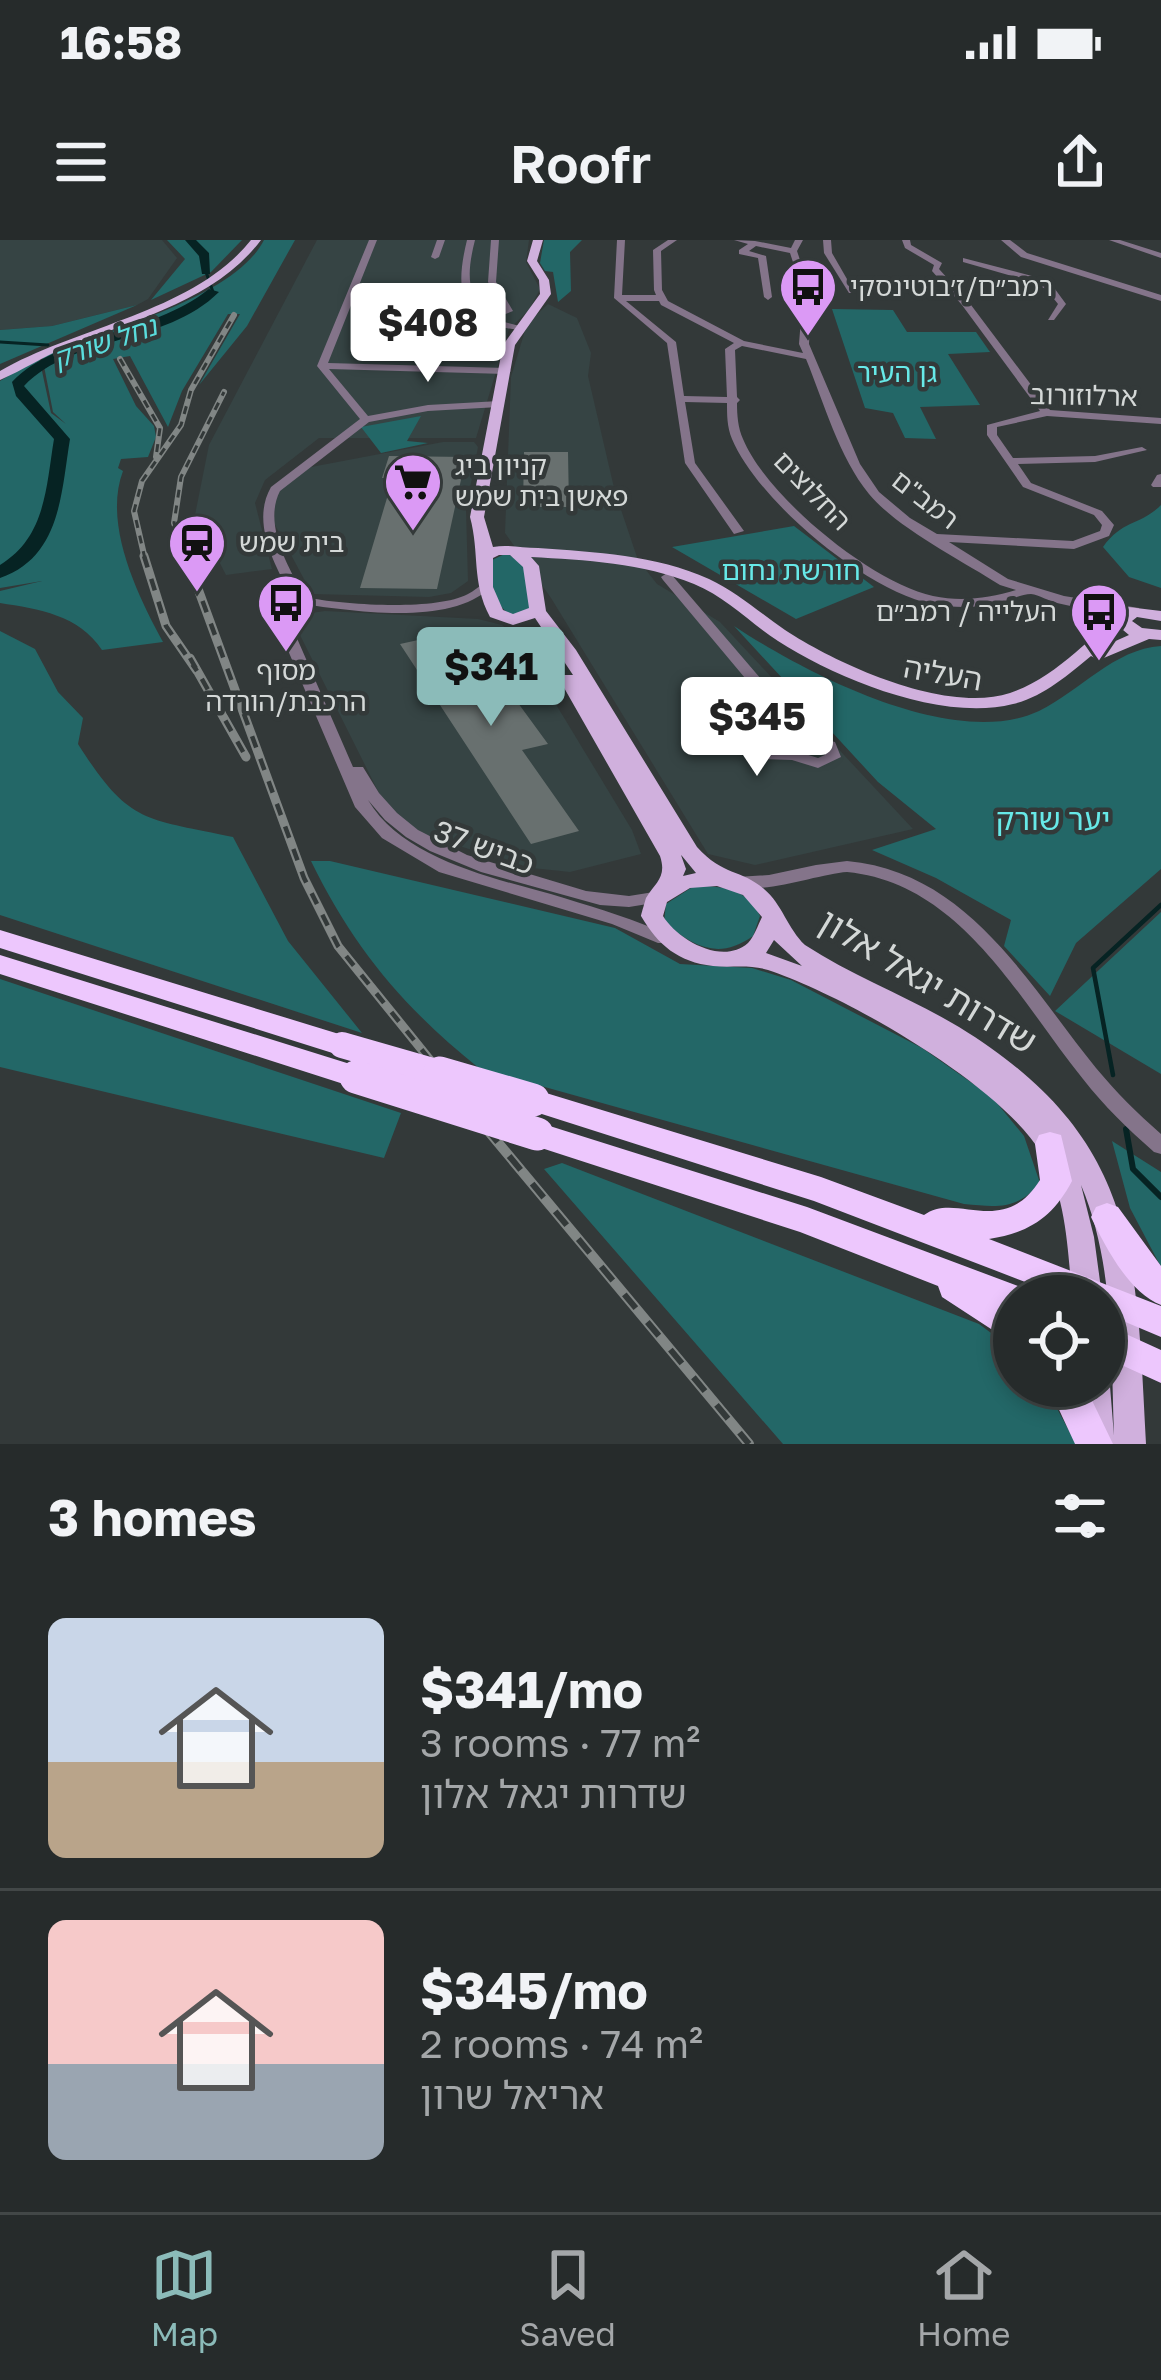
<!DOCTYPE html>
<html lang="en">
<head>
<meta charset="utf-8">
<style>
  body { margin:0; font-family:"Golos Text","Noto Sans Hebrew",sans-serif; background:#323737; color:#f1f3f6; height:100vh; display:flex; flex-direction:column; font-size:45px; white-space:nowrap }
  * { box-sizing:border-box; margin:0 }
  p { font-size:39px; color:#a4a7a9 }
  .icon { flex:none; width:66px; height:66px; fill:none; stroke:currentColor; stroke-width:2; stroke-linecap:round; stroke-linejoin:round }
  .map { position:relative; height:1204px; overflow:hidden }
  .sheet { display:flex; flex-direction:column; background:#262b2b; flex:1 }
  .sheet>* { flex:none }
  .buttons { position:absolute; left:993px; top:1035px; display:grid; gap:24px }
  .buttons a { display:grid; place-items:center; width:132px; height:132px; border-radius:50%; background:#262b2b; box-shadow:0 6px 18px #0003,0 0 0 3px #424747; font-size:60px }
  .price { position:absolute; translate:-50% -102px; padding:0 27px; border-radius:12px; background:#fff; color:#222; font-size:39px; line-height:78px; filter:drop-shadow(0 3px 6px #0008) }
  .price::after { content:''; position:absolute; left:50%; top:72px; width:36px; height:27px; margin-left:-18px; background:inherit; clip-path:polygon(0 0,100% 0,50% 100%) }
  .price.on { background:#8bbbb9; color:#111 }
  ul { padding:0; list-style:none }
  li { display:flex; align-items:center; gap:36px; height:300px; padding:0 48px }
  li+li { border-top:3px solid #424747 }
  li span { display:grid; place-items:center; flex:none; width:336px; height:240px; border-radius:18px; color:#555 }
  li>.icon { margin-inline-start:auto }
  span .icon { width:144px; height:144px; fill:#fffc; stroke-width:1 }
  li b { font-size:51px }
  h2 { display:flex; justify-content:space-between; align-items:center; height:144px; padding:0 48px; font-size:51px }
  .status { display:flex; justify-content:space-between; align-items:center; height:84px; padding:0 60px; background:#262b2b; direction:ltr }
  .status svg { height:33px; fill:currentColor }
  header { display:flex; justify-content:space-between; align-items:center; height:156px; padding:0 48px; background:#262b2b; font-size:54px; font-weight:600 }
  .menu { display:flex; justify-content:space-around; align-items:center; height:168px; border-top:3px solid #424747; background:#262b2b; font-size:33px; color:#a4a7a9 }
  .menu a { display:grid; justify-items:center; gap:6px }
  .menu .on { color:#8bbbb9 }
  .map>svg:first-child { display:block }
</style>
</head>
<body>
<div class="status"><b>16:58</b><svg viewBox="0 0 49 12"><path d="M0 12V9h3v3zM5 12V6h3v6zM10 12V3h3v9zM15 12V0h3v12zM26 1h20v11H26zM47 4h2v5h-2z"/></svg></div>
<header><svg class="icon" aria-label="menu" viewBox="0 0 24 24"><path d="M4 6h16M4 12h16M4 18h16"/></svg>Roofr<svg class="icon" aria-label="share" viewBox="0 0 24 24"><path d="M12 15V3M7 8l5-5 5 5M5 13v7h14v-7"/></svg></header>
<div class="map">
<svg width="1161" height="1204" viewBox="0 0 1161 1204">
  <rect width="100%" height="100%" fill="#333939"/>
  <!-- built -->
  <path fill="#364444" d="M0,0H162L177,18L148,59L137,65L52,86L0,90Z
    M317,0H529L526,22L540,49L529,70L509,89L476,198H319L265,240L255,263L272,329L226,335L195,275L209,205Z
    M548,64L577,78L591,113L588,136L615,252L638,320L657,344L720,382L913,589L755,625L708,614L551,358L505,293L511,137L527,84Z
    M443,202H474L478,207L466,269L468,341L451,353L429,357L312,354L274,283L275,254L306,228Z
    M325,371L478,379L502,385L514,395L632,590L641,614L570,632L523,627L415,591L391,577L295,385L311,373Z"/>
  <!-- green -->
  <path fill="#236767" d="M167,0H242L211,32L151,60L185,19Z
    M264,0H295L247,86L199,145L240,74H228L182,151L168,187L130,116L113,119L136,166L154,186L156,197L148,217L121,219L118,228L123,231C103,284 137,354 163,402L102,410C79,375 39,369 0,363V351L42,341L0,348V141L39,117L51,173L66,184L53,172L42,116C102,92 235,58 264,0Z
    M544,0H582L570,12L571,51L558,62L553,32L545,31L540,23Z
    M137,65L0,124V90L52,86Z
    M832,69L893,70L907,92H976L990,112L948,114L980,165L920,167L936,199L905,198L893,173L865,168Z
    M421,176L407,201L428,203L381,213L361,187Z
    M1161,265V348L1129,337L1103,307C1123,279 1140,286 1161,265Z
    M794,286L874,347L796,379L672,307Z
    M507,313L525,326L532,362L529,373L509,375L498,363L492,344V320Z
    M734,386C805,433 953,511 1039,471C1080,451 1114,409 1161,406V629L1076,703L1050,756L1004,706L1011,680L936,638L872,610L936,589L878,542Z
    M0,391L35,409L58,452L83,478L78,504C129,584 143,578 233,597L288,701L362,793L0,675Z
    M311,621H330L615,688L680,724L752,728L791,740L922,808L992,857L1024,896L1040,943C1017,970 998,967 964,964L480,829C404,768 354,709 311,621Z
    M694,646C721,646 748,648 760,676L753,696C718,721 693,706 664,682L666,664Z
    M1161,672V834L1055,771Z
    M0,739L401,873L384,918L0,827Z
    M1112,901L1161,932V1027L1130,968Z
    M562,923L979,1084L1014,1110V1146H1045L1076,1204H783L544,929Z"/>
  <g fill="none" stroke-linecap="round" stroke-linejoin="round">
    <!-- stream-far2 -->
    <path stroke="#062323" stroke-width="3" d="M206,32L213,52
      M0,102L48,105
      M65,107L84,110"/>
    <!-- stream-far1 -->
    <path stroke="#062323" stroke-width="4.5" d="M1113,835L1093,728L1161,665"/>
    <!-- stream -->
    <path stroke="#062323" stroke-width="6" d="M1126,889L1133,929L1161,957"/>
    <!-- river -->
    <path fill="#062323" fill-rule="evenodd" d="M185,0H196L209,13L210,34H202L199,16Z
      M209,49L219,52C164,106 74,94 24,146L70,199C61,253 61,317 0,338V325C46,297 46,247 54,199L16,156L12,142C60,92 149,97 209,49Z"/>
  </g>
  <!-- building -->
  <path fill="#68706f" d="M524,212H568L569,267H523Z
    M389,216L466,217L437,349L360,348L393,238H382Z
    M459,391L467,393L548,504L522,510L579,591L531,604L400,404Z"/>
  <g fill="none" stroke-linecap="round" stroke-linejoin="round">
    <!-- minor -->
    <path fill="#84748a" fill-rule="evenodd" d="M369,0H377L328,123L506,128L511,131L506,134L329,129L368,176L428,165L499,161L504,164L499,167L428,171L369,182L280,251C263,284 288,327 305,357L310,358C346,365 436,371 468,354C474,351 479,346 485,343L491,347C449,388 348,370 294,363L284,365L286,373L353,527H363L379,553L397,573L418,590L467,615L586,651L629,656L660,651L669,657L666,661L629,667L600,665L481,632L430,611L406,597L385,580L368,560C405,622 500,639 564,658C600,669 635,680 670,695L673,699L670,703H658L612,684L439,632L382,598L355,567L272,373V360L291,356C274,323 251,282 271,247L360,179L317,126Z
      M437,0H445L439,17L435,19L431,17Z
      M467,0H475C468,28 465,52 485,76L504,70L488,42L491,0H499L496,42L513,71L493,79L520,86V90C460,84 454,53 467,0Z
      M617,0H625L622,55H656L654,50L653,10L668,0H677L661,11L662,50L668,61L744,101L803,113L799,104L803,53L790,13L756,6L749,11L766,16L772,57L768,60L764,57L758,18L739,14V10L748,4L734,0L755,1L791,8L795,0H803L797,11L811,53L809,104L860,224L879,252L910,278L937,294L1073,301L1100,291L1102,285L1094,275L1023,247L987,195V185L1040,171L962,65L932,31L934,25L905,8L902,0H910L911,5L942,23L939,29L968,61L1050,170L1161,178V184L1047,176L997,187V195L1013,218L1095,216L1142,207L1147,210L1095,222L1018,224L1031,243L1102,271L1114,285L1109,296L1074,309L949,302L1008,339L1064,356L1139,368V374C1114,375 1082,369 1057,363C1049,361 1039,355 1031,354C1020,354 1007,362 996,364C975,368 953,368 932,364C866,351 758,261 732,199C727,187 727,175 727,163L685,162L695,223L744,291L734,294L685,223L667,103L614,58ZM626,61H659L661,65L734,103L725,109L727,157L684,156L676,102ZM742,106L806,119C824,163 839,217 869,254C897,288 961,320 1000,345L1016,350C989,358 962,362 933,356C872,343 767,257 743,199C738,188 737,175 737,163L740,160L737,157L735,110Z
      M823,0H831L832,13L855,53H849L824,13Z
      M1001,0H1010L1027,13L1161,55V61L1021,17Z
      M1109,0H1120L1161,13V18Z
      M963,18L1032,36L1052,45L1066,64L1054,80H1048L1058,64L1046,49L1026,40L963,22Z
      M1161,234V247H1153L1151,245L1157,235Z
      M667,333L671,334L809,495L835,502L841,517L818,528L792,520L760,519L731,508L728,505L731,502L736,500L762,509L787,510L790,501L796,499L663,340L661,337ZM812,504L823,508L825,515L818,518L802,513V507Z
      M847,621C968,632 1027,743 1096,828C1116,852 1137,873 1161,894V914L1154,912C1128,889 1104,866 1083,839C1019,760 961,643 847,632C817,634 752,659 728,643L737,637L769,635L816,625Z"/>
    <!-- major -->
    <path fill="#d0b0dd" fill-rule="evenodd" d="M251,0H261C215,61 135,79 67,107C44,116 23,130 0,140V131C78,86 194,72 251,0Z
      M533,0H543L537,21L549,40L551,54L515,105L484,277L493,307C508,304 522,308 538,308C595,312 656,315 709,339C737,352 760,373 785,390C838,425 947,474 1010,453C1056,438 1092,395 1128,367L1161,371V381L1137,377L1132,381L1142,388L1161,390V400L1149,399L1099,420L1091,416C1068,435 1043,457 1013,464C942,482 837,439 778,401C749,382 726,357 694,344C643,323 585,320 531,317L539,326L546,371L576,410L697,607C723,636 741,629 764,649C782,664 788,689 805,705C854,737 909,757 959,787C1138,897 1136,1013 1146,1204H1082L1078,1146H1104V1135L1110,1146L1114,1196C1111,1112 1114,1023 1081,945L1094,997L1102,1056H1072C1068,1010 1066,954 1041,913C1000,844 844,755 768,730C749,724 732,728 713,726C678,722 658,705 641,676C641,675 646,658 646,658C656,642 667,637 660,616L559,439L562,435H573L535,378L513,385L490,377C471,341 480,314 470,277L503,105L540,54L539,40L527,21ZM499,315H510L523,327L529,368L513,374L503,370L493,347V318ZM1123,390L1129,395L1102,407ZM681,615L682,616L696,633L683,636L686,629ZM717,646L743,655L762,677C758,685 754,697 748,703C722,726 677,699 663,676L667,662L690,648ZM774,700L802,726L766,713Z"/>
    <!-- highway -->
    <path fill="#edc7fd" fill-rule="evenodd" d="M0,690L352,798L356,805L352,812L342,816L0,708Z
      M0,715L366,829L371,837L366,845L356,848L0,734Z
      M533,849L821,937L924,975C956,951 1003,999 1040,940L1035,904L1039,895L1050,892L1061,895L1072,941C1053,977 1029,993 989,999L1161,1066V1097L1104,1073V1056H1062L814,961L523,868L518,860L523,852Z
      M537,882L807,967L1026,1049L1029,1056H1014V1104L942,1057L938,1046L800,992L526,903L522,894L526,885Z
      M1107,963L1118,967L1161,1026V1065C1129,1053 1105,1006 1091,977L1096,967Z
      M1104,1084L1161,1110V1143L1104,1117Z
      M1048,1146H1085L1113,1204H1075Z"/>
    <!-- rail-far2 casing -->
    <g stroke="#818685" stroke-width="6">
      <path id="rail-far2" d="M120,119L160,188L156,217
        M145,319L134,271L142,241L181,185L191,150L234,75
        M187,319L174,283L181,237L224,152"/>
    </g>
    <!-- rail-far1 casing -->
    <g stroke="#818685" stroke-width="9">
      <path id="rail-far1" d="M144,316L166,386L197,431
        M186,316L304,638L338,706L443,836
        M190,418L246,517"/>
    </g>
    <!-- rail casing -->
    <g stroke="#818685" stroke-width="10">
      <path id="rail" d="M440,833L749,1204"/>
    </g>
    <!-- rail-far2 -->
    <use href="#rail-far2" stroke="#333939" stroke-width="3" stroke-dasharray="8" stroke-linecap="butt"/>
    <!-- rail-far1 -->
    <use href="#rail-far1" stroke="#333939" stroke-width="4.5" stroke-dasharray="12" stroke-linecap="butt"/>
    <!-- rail -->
    <use href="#rail" stroke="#333939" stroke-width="6" stroke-dasharray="18" stroke-linecap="butt"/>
    <!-- highway-bridge-far1 -->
    <path stroke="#edc7fd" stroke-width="26" d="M342,805L450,836"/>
    <!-- highway-bridge -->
    <path stroke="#edc7fd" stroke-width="33" d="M440,833L533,860
      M356,837L537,894"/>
  </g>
  <!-- icons -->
  <defs>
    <g id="bus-pin" transform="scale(3)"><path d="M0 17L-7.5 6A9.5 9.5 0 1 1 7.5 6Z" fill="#db99f5" stroke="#333939"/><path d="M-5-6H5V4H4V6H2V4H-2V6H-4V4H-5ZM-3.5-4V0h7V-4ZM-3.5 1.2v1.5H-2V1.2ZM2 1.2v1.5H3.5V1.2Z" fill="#111"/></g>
    <g id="supermarket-pin" transform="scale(3)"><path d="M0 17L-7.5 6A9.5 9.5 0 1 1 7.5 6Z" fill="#db99f5" stroke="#333939"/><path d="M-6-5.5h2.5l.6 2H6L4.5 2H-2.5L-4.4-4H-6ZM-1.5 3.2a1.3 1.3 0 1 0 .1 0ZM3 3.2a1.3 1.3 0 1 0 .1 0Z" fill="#111"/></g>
    <g id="station-pin" transform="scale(3)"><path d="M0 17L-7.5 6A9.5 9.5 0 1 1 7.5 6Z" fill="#db99f5" stroke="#333939"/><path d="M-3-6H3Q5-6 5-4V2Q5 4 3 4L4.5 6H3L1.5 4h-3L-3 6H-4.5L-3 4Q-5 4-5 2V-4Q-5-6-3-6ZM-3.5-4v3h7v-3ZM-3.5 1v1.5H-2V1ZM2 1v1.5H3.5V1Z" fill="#111"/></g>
  </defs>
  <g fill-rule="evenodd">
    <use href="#bus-pin" x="808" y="47"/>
    <use href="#supermarket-pin" x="413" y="242"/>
    <use href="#station-pin" x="197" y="303"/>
    <use href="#bus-pin" x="286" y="363"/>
    <use href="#bus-pin" x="1099" y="372"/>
  </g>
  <g text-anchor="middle" stroke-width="9" stroke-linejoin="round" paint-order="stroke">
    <!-- far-poi labels -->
    <g font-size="27" fill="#d4d8d7" stroke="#333939" text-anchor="start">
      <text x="850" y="56">רמב״ם/ז׳בוטינסקי</text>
      <text x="455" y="235">קניון ביג<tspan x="455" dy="31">פאשן בית שמש</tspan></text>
      <text x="239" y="312">בית שמש</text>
      <text x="1057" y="381" text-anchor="end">העלייה / רמב״ם</text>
      <text x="286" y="440" text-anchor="middle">מסוף<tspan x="286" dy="31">הרכבת/הורדה</tspan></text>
    </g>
    <!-- far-water labels -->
    <g font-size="27" font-style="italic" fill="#5adddd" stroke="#333939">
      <text transform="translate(105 103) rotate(-19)" y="9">נחל שורק</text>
    </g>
    <!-- far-park labels -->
    <g font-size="27" fill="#67e9e8" stroke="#333939">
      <text x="897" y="142">גן העיר</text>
      <text x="791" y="340">חורשת נחום</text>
    </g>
    <!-- far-street labels -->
    <g font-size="27" fill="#d4d8d7" stroke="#333939">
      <text transform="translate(1084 156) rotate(1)" y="9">ארלוזורוב</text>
      <text transform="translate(812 251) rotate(46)" y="9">החלוצים</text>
      <text transform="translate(925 260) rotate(38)" y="9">רמב"ם</text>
    </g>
    <!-- street labels -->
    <g font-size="30" fill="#d4d8d7" stroke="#333939">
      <text transform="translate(943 434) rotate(10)" y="10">העליה</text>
      <text transform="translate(484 608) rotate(20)" y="10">כביש 37</text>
    </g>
    <!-- park labels -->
    <g font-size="30" fill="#67e9e8" stroke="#333939">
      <text x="1053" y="590">יער שורק</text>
    </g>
    <!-- near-street labels -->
    <g font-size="36" fill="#d4d8d7" stroke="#333939">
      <text transform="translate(928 741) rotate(31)" y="13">שדרות יגאל אלון</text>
    </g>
  </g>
</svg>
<div class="buttons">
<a><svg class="icon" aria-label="locate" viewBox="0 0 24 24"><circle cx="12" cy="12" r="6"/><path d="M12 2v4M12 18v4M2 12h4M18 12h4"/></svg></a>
</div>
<b class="price" style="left:428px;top:145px">$408</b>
<b class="price on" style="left:491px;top:489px">$341</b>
<b class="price" style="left:757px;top:539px">$345</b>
</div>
<section class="sheet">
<h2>3 homes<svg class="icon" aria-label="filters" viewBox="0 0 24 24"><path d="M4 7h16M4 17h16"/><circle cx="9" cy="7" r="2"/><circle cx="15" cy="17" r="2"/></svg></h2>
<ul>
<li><span style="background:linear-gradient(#c9d6e8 60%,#b9a48a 0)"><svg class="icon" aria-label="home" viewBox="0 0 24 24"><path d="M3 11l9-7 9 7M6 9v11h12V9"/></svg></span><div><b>$341/mo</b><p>3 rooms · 77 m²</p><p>שדרות יגאל אלון</p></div></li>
<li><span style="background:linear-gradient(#f6c9c9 60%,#9aa5b1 0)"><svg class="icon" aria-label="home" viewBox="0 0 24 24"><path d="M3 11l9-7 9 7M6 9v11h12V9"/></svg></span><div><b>$345/mo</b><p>2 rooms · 74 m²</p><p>אריאל שרון</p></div></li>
</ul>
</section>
<nav class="menu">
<a class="on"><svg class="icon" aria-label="map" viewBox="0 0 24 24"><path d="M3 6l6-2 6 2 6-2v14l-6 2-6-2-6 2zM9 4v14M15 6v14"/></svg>Map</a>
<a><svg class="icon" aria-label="saved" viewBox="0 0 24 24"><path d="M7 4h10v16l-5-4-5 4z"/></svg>Saved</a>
<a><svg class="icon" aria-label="home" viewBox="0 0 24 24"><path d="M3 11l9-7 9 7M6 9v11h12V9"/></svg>Home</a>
</nav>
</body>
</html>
